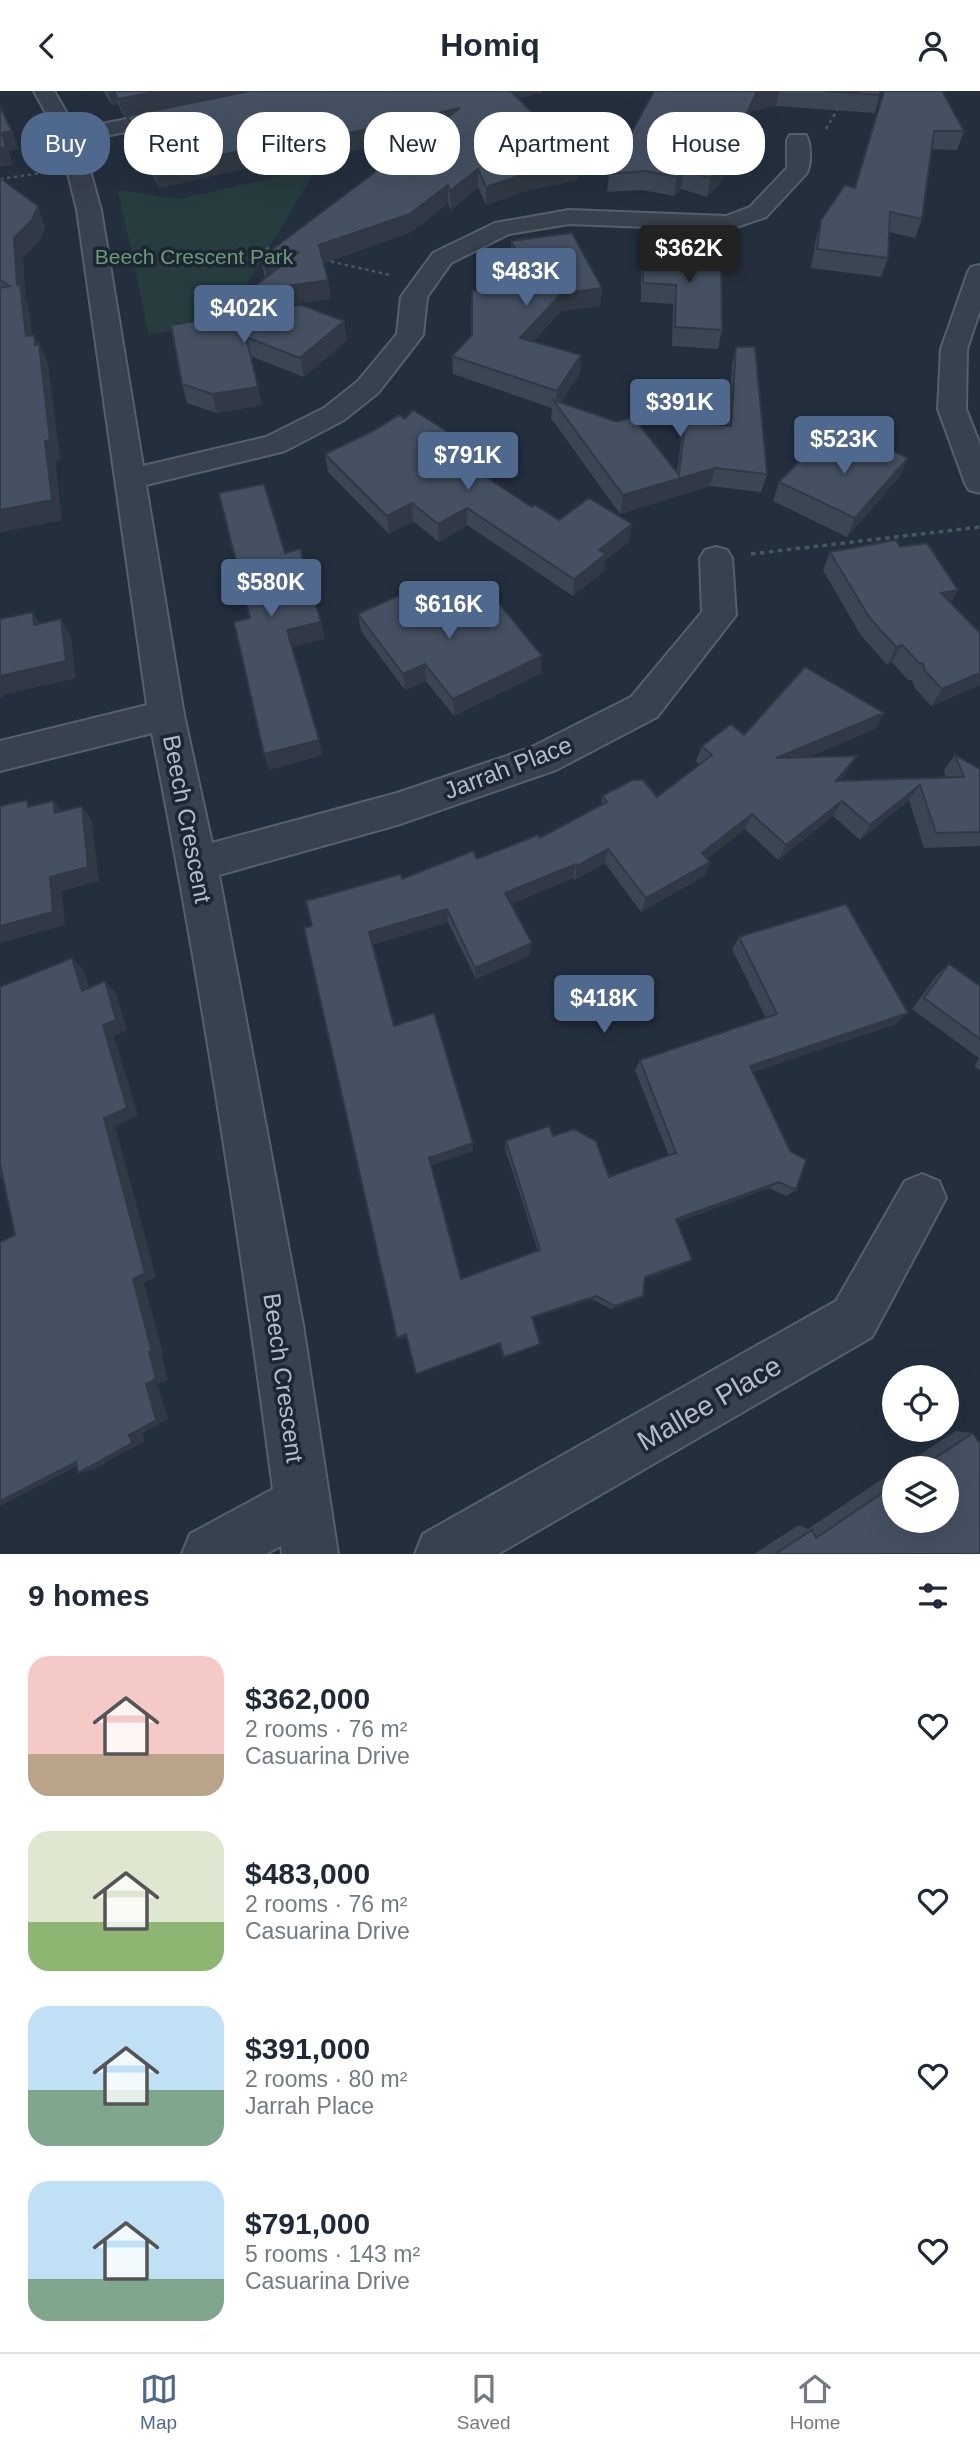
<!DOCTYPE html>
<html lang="en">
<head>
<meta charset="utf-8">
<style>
  body { margin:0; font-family:Helvetica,sans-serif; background:#f6f6f7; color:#1f2937; height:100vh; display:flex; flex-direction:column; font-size:26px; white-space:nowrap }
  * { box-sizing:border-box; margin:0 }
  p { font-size:23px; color:#747a83 }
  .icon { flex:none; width:38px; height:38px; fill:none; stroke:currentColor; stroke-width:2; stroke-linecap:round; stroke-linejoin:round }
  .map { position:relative; height:1463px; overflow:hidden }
  .side { display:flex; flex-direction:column; background:#fff; flex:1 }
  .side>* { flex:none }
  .banner { position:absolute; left:21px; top:21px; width:938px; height:63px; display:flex; gap:14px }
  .fabs { position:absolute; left:882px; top:1274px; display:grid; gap:14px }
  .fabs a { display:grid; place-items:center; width:77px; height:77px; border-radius:50%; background:#fff; box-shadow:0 7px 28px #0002; font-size:35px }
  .price { position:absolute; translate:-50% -60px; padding:0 16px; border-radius:7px; background:#4f688e; color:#fff; font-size:23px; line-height:46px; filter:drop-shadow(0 2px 4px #0008) }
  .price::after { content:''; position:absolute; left:50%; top:42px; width:21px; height:16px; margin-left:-10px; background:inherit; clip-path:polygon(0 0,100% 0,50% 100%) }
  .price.on { background:#222; color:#fff }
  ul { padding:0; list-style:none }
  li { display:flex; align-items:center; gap:21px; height:175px; padding:0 28px }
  li span { display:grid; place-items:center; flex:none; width:196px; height:140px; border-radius:21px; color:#555 }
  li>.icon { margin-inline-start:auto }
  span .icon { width:84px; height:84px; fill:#fffc; stroke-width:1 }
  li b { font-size:30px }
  h2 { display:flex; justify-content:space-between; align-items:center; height:84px; padding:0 28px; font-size:30px }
  .tag { padding:0 24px; border-radius:28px; background:#fff; box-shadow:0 7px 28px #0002; font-size:24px; line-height:63px }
  .tag.on { background:#4f688e; color:#fff }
  header { display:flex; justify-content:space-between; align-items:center; height:91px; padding:0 28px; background:#fff; font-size:32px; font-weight:600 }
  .dock { display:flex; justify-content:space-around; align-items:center; height:98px; border-top:2px solid #e0e1e3; background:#fff; font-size:19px; color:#747a83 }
  .dock a { display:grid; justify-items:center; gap:4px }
  .dock .on { color:#4f688e }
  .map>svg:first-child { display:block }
</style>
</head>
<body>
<header><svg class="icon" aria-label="back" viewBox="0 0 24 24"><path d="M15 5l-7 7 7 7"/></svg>Homiq<svg class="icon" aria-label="person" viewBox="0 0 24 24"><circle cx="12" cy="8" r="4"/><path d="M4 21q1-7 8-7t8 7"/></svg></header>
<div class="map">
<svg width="980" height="1463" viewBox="0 0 980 1463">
  <rect width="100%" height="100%" fill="#242f3e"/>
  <!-- green -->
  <path fill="#263c3f" d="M317,77L225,230L149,244L118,99L179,108Z"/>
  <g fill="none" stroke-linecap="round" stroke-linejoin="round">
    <!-- minor casing -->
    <g stroke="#565f6c" stroke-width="4">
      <path id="minor" d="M34,0H54L76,38L182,17L189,19L192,23L189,27L182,29L82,50L101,119L143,375L266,346L324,317L358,290L397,243L401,206L433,162L495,132L569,119L726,125L750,116L787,77V49L790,44H806C811,53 812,74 806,83L766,126L728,139L569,133L509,143L451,172L427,206L423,244L378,302L344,329L285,360L146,394L184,624L212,752L397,702L530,657L631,606L702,521L700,467L705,459L716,456L727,459L732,467L736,524L657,626L556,679L397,734L219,784L303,1234L338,1463H282L281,1455L266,1463H182L190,1443L273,1398C240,1145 201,892 152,642L0,680V650L147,614L77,119L59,46Z
        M980,174V219L967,258L966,318L980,354V402L969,399L965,392L938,318L941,258L968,181L971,176Z
        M922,1083L939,1090L946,1107L872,1246L498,1463H415L423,1443L836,1210L905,1090Z"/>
    </g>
    <!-- path-far1 -->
    <path stroke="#44595c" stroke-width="2.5" stroke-dasharray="3.5 3.5" stroke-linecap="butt" d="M826,38L839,16
      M0,88L48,81
      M266,157L277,160
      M324,169L390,184"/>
    <!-- path -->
    <path stroke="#44595c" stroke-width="3.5" stroke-dasharray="4.5 4.5" stroke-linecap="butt" d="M751,463L980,436"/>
    <!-- minor -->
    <use href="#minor" fill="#38414e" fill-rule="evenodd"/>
  </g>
  <!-- wall -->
  <path fill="#3b4654" d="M103,0H542V2L518,7L578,89L526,100L486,114L478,96L451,119L448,112L411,141L324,172L331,208L251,219L265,187L261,167L426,43L252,83L248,77L159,97L132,42L127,25L124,26L118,13L112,14Z
    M654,0H880V4L875,22L776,15L752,20L722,90L707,106L681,98L674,105L642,99L607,101L609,83Z
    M884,0L964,40L957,59L932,58L922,128L915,147L889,141L888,167L881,186L811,177L816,148L821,129L855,97Z
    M0,87L45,136L40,149L23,167L25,207L28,214L32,244H34L38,254L39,253L48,274L60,369L55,370L62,429L0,441Z
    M511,150L602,197L600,215L561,220L533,251L581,264L580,282L561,311L677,382L681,349L685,330L728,335L732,275L736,256L767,383L761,401L710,395L620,423L551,327L552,317L453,283L452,265L472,244L484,196L479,183L478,165L511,160Z
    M643,158L722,239L718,258L672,255L673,213L641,211V177Z
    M344,230L347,249L304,286L250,265L262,314L217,322L187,312L182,293L171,234Z
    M325,363L487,383L484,385L532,416L559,429L632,433L629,451L605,469L604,480L573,505L467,434L439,451L413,430L389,443L328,381Z
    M853,367H908L900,385L847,446L773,410L779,391Z
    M900,456L958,499L951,512L980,542V594L931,615L915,597L912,589H908L892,571L887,574L860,543L823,479L830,461Z
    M358,523L455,533L541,582L454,625L426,590L405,599L361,540Z
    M875,638L808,666L847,681L840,690L946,687L944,679L955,664L980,678V755L924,757L909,709L860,749L833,725L778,769L745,738L707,768L710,771L704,785L641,821L605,772L575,789L573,787L511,813L530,865L476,888L448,831L372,854L394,935L473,1060L431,1074L462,1188L538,1160L505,1057L506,1050L553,1045L609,1086L669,1065L635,979L640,969L766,927L732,858L739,846L896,933L753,981L796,1099L786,1105L769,1097L677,1131L685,1173L645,1188L643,1205L638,1208L611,1218L592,1208L532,1227L540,1253L538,1254L503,1267L499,1253L418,1283L407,1245L400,1248L397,1247L312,835L402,788L477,768L540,747L601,715L602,705L657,706L700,674L696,670L702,655L744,644Z
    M949,873L980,895V980L974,975L979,967L912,918L936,885Z
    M956,1340L973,1342L980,1463H754L799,1434L808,1438L894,1380V1430L947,1377H899Z"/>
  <!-- shaded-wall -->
  <path fill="#303945" d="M108,0H114L118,13L112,14Z
    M160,0H254L124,26L118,8Z
    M504,0H542V2L504,10Z
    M765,0H779L776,15L752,20L722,90L707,106L710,87L756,2Z
    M460,17V35L252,83L248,65Z
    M12,40L19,58L9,60L13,74L0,76V57L2,42Z
    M244,59L248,77L159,97L154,79Z
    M579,71L578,89L526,100L486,114V96L527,82Z
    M478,78V96L451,119L450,100Z
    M684,80L681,98L674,105L677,86Z
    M448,94V112L411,141L322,172L319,154Z
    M38,115L45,136L40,149L23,167L25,207L28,214L35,266L26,245L17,194L14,147Z
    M299,161L268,192L264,173Z
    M328,189L331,208L251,219L247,201Z
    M602,197L600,215L561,220L520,265V247L562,202Z
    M344,230L347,249L304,286L300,267Z
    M34,244L40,258L39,253L48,274L60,369L55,370L62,429L0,441V419L35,254Z
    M581,264L580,282L558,316L556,314L557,300Z
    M258,296L262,314L217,322L212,303Z
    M487,365V383L471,394V376Z
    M908,367L900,385L847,446L855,427Z
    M715,377L710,395L620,423L623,404Z
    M412,412L413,430L389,443L387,425Z
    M467,417V434L439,451L438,433Z
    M632,433L629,451L605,469L604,480L573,505L574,488L599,459Z
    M958,499L948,517L941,502Z
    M33,521L43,538L34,534Z
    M61,528L71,545L76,587L3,604V606L0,607V585Z
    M321,531L325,548L292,556L287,539Z
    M902,554L892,571L887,574L896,556Z
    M542,565L541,582L454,625L453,608Z
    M425,573L426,590L405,599L403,583Z
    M980,582V594L931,615L942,598Z
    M884,622L875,638L769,683L776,667Z
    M319,649L323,664L269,679L264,663Z
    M857,665L847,681L828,705L836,690Z
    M920,694L909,709L860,749L870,734Z
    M53,710L65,725L55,722Z
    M842,710L833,725L778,769L786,754Z
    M82,715L92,730L99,790L62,800L65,834L0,852V835L50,786Z
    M752,723L745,738L697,776L702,762Z
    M608,758L605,772L575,789L577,775Z
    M710,771L704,785L641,821L646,807Z
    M576,773L573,787L505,816V802Z
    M447,818L448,831L372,854L369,841Z
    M532,852L530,865L476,888L475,877Z
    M72,867L84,879L93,911L82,900Z
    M105,890L116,902L127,939L114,945L138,1025L115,1035L156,1186L144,1192L163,1262H161L168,1289L158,1293L168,1328L142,1342L145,1350L93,1379L78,1382L129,1344L146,1293L149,1261L133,1188L104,1027L103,934Z
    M908,922L896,933L742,984L750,975Z
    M473,1052V1060L431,1074L429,1067Z
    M0,1073L16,1080L0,1087Z
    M779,1091L769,1097L670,1134L676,1128Z
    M692,1169L685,1173L640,1189L645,1186Z
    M596,1205L592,1208L530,1228L532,1226Z
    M406,1243L409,1245L400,1248L397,1247Z
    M500,1252L499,1253L418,1283H416Z
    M91,1368L0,1415V1410L76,1371Z"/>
  <!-- building -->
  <path fill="#455162" stroke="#303945" stroke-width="2" d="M114,0H160L118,8Z
    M250,0H511L579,71L527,82L486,96L478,78L450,100L448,94L410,123L319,154L328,189L247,201L299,161L264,173L261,167L460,17L248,65L244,59L154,79L127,25Z
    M654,0H765L756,2L725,72L710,87L684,80L677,86L645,80L609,83Z
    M826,0H880V4Z
    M884,0H942L964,40H934L922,128L890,121L888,167L817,158L821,129L845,94L855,97Z
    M0,16L12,40L2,42L6,56L0,57Z
    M0,87L38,115L32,129L14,147L17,194L20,193L26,245L34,244L35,254L39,253L50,349L45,350L52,409L0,419V197L10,195L0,189Z
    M572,142L602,197L562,202L520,247L581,264L557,300L452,265L472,244V200L491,194L478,165L516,160L511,150Z
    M643,158L721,162L722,239L675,236L676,194L643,192Z
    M301,214L344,230L300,267L246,246L258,296L212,303L182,293L171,234Z
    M736,256H755L767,383L715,377L623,404L553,309L617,331L633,326L679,384L685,330L731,335Z
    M413,319L487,365L471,376L532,416L535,414L559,429L589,407L632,433L599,459L606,463L574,488L467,417L438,433L412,412L387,425L325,363L373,340L399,324L405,328Z
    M869,349L908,367L855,427L779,391L818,351L853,367Z
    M264,393L285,462L300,458L321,531L287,539L319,649L264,663L234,531L250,527L219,402Z
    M896,449L900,456L927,452L958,499L941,502L980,542V582L942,598L925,580L923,572H919L902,554L896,556L869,526L830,461Z
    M422,494L455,533L497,510L542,565L453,608L425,573L403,583L358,523Z
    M33,521L34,534L61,528L66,570L0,585V528Z
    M805,576L884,622L776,667L857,665L836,690L964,686L955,664L980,678V741L936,742L920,694L870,734L842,710L786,754L752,723L702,762L710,771L646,807L608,758L577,775L576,773L505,802L532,852L475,877L447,818L369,841L394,935L434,922L473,1052L429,1067L461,1188L540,1159L506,1050L549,1035L553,1045L574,1038L596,1050L609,1086L676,1062L640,969L777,923L739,846L846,813L908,922L750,975L790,1060L806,1069L796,1099L779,1091L676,1128L692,1169L645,1186L643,1205L615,1215L596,1205L532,1226L540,1253L504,1266L500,1252L416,1283L406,1243L397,1247L304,837L312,835L306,810L401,783L402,788L473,760L477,768L538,744L540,747L607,711L602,705L632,689H643L657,706L712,664L702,655L731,633L744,644Z
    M27,709L28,716L53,710L55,722L82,715L88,776L50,786L53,821L0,835V715Z
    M72,867L82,900L105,890L116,929L103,934L127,1017L104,1027L145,1182L133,1188L152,1261H149L156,1288L146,1293L156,1329L129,1344L132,1352L78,1382L76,1371L0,1410V1151L15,1144L0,1073V896Z
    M949,873L980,895V948L924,907Z
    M973,1342L980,1353V1463H775L812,1439L816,1447L894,1394V1430H947V1377H920Z"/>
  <g text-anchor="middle" stroke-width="7" stroke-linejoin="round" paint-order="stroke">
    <!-- far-park labels -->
    <g font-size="21" fill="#6b9a76" stroke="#1d2633">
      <text x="194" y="173">Beech Crescent Park</text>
    </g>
    <!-- street labels -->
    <g font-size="24" fill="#b4bcc9" stroke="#1d2633">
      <text transform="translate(508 677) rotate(-21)" y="8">Jarrah Place</text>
      <text transform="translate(187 728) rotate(79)" y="8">Beech Crescent</text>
      <text transform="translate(283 1287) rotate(82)" y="8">Beech Crescent</text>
    </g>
    <!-- near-street labels -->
    <g font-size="28" fill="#b4bcc9" stroke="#1d2633">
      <text transform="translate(709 1312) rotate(-30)" y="10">Mallee Place</text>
    </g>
  </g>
</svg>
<div class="fabs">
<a><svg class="icon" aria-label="locate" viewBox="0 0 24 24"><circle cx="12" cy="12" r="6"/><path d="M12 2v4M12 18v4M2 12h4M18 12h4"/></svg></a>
<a><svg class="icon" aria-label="layers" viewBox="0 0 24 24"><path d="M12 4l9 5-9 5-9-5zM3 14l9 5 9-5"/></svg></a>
</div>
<b class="price on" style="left:689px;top:194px">$362K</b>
<b class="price" style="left:526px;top:217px">$483K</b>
<b class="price" style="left:244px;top:254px">$402K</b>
<b class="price" style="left:680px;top:348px">$391K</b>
<b class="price" style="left:844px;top:385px">$523K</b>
<b class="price" style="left:468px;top:401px">$791K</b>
<b class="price" style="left:271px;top:528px">$580K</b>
<b class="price" style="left:449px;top:550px">$616K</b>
<b class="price" style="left:604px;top:944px">$418K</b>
<div class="banner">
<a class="tag on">Buy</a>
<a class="tag">Rent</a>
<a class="tag">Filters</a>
<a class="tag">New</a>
<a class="tag">Apartment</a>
<a class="tag">House</a>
</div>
</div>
<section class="side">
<h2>9 homes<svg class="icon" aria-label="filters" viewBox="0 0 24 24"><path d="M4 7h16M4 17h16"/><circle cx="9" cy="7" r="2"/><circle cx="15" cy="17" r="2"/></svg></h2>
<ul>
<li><span style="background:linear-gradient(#f6c9c9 70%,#b9a48a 0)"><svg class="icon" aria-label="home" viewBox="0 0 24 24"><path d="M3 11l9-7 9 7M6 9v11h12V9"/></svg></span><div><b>$362,000</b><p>2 rooms · 76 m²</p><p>Casuarina Drive</p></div><svg class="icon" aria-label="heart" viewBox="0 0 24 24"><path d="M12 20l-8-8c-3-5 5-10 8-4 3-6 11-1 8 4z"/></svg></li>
<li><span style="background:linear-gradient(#dfe7d0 65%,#8fb573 0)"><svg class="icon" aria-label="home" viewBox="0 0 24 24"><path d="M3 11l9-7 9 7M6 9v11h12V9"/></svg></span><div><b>$483,000</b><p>2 rooms · 76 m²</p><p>Casuarina Drive</p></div><svg class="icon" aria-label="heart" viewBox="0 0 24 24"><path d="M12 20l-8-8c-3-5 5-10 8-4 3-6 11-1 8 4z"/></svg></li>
<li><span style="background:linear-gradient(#bfe0f5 60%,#7fa58c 0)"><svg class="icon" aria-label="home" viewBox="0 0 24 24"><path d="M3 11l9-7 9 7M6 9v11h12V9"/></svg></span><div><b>$391,000</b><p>2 rooms · 80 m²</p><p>Jarrah Place</p></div><svg class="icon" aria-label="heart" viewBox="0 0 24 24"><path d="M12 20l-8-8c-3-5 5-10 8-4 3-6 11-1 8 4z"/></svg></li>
<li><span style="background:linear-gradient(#bfe0f5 70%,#7fa58c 0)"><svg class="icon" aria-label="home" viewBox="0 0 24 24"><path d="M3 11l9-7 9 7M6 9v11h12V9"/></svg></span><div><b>$791,000</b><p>5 rooms · 143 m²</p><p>Casuarina Drive</p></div><svg class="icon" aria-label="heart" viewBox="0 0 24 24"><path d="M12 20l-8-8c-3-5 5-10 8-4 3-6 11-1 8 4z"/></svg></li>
</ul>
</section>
<nav class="dock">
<a class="on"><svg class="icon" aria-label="map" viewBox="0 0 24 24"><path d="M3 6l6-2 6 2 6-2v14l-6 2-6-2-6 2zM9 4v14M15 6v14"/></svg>Map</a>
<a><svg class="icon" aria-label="saved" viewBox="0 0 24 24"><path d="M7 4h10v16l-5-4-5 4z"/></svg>Saved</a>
<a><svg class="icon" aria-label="home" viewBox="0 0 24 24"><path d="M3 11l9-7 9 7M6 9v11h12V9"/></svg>Home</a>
</nav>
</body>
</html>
